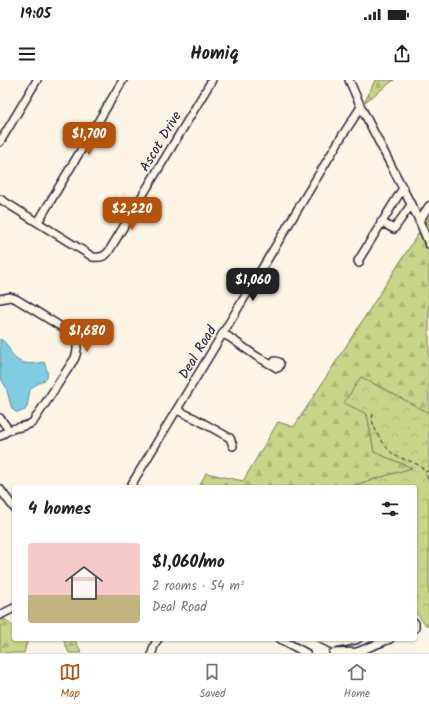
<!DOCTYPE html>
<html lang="en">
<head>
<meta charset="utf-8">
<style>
  body { margin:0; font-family:Kalam,sans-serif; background:#f6f6f6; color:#202124; height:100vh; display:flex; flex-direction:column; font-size:15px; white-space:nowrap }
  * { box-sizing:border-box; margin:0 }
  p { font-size:13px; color:#757577 }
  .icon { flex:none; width:22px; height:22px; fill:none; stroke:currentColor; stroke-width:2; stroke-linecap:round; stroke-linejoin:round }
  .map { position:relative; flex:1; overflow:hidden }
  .panel { position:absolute; left:12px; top:405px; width:405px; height:156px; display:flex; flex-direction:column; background:#fff; border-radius:4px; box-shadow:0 1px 3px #0004 }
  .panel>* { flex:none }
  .price { position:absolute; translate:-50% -34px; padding:0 9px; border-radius:8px; background:#b45309; color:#fff; font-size:13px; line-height:26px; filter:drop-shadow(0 1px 2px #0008) }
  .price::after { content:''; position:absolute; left:50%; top:24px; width:12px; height:9px; margin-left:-6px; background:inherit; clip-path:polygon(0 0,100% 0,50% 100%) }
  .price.active { background:#222; color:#fff }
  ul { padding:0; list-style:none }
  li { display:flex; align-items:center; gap:12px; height:100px; padding:0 16px }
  li span { display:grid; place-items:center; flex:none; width:112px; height:80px; border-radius:4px; color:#555 }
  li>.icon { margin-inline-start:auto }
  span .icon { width:48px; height:48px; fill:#fffc; stroke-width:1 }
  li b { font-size:17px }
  h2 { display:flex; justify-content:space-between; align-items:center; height:48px; padding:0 16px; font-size:17px }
  .status { display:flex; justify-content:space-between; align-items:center; height:28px; padding:0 20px; background:#fff; direction:ltr }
  .status svg { height:11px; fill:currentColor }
  header { display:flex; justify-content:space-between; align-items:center; height:52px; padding:0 16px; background:#fff; font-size:18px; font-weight:800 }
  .tabs { display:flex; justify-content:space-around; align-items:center; height:56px; border-top:1px solid #e0e0e0; background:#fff; font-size:11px; color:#757577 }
  .tabs a { display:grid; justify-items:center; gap:2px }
  .tabs .active { color:#b45309 }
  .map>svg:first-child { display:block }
</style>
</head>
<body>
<div class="status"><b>19:05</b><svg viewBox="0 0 49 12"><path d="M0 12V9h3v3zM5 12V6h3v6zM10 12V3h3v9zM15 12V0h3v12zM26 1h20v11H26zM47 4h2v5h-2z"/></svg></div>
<header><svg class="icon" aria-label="menu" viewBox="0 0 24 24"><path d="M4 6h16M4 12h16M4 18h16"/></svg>Homiq<svg class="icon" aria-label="share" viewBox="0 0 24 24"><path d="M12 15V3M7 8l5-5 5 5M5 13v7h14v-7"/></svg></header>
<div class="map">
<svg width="429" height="573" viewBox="0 0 429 573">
  <defs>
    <pattern id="forest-firs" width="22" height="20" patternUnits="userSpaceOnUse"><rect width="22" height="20" fill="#c8d488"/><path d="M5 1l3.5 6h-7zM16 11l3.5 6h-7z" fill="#acb676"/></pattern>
    <pattern id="park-crowns" width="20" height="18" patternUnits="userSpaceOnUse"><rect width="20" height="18" fill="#c8d488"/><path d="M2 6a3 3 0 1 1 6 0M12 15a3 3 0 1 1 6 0" fill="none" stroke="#acb676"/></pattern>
  </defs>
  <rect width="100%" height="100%" fill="#fcf5e5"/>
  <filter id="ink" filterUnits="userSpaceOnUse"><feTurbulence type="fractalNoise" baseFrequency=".025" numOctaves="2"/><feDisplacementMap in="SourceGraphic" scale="8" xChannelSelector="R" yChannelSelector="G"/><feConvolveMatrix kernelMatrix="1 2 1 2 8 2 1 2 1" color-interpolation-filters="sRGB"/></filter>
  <g filter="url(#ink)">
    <!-- forest -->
    <path fill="url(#forest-firs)" stroke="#757b62" d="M375,0H394L365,22Z
      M429,137V333L361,297L367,334L374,372L413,388L348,407H199L206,393L243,401L278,342L294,347Z
      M5,539L14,548V559H24L27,562L24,573H0V541Z
      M63,559H74L82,573H69Z"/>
    <!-- park -->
    <path fill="url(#park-crowns)" stroke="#757b62" d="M361,297L429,333V546H427L415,532V407H348L412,388L374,372L367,334L344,323Z"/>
    <!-- water -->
    <path fill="#81cce0" stroke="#5b889e" d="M0,259C9,263 9,273 16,279C23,285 35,284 44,282C53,303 43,298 30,309L27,327L25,330L20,332H16L13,330L11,326L6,307L0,297Z"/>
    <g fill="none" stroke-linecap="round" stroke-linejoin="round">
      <!-- minor casing -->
      <g stroke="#22223b" stroke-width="10">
        <path id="minor" d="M349,0L361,27L418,138L429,164
          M0,62L37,0
          M0,119L93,177C99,178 105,177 109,171L212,0
          M419,141L429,126
          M38,142L123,0
          M381,142L394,149L401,139L411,125
          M359,183L358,181L403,108
          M0,219L10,217L16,219L68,251C77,258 79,268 75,278L33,342C25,348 16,346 8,351C5,352 3,354 0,356
          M223,254L229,257L256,276L277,288L279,287L280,284L279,282L275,281L272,285
          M177,330L196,339L230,358L233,366
          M0,338L9,350
          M130,407L342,56L361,27
          M0,409L14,428
          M0,535L14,528
          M415,543V548
          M280,559L306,573
          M321,559L333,565C341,563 350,562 358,559
          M152,573L154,566L158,559
          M333,573L357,572L390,559"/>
      </g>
      <!-- path -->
      <path stroke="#22223b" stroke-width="1" stroke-dasharray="4 3" stroke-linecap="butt" d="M373,334C372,337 372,340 373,343C375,352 388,372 396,376C404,380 422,383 425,392
        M428,399L425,392L429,390"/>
      <!-- minor -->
      <use href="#minor" stroke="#fcf5e5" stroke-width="7"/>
    </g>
  </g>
  <g text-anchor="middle" stroke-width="4" stroke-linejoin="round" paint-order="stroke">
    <!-- street labels -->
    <g font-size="14" fill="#22223b" stroke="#fcf5e5">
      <text transform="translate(160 61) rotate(-59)" y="5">Ascot Drive</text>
      <text transform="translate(197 272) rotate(-59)" y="5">Deal Road</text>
    </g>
  </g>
</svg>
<b class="price" style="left:89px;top:76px">$1,700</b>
<b class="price" style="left:132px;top:151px">$2,220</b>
<b class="price active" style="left:253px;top:222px">$1,060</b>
<b class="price" style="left:87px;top:273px">$1,680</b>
<section class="panel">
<h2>4 homes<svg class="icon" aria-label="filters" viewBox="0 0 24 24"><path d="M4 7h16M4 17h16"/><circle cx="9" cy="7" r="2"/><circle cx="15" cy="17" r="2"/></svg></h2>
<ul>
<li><span style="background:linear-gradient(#f6c9c9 65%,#c2b280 0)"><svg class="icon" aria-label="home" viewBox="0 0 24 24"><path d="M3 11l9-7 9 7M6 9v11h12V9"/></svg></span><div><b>$1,060/mo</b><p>2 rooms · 54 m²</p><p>Deal Road</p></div></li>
</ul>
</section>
</div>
<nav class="tabs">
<a class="active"><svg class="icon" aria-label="map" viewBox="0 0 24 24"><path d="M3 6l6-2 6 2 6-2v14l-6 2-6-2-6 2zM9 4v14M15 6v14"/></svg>Map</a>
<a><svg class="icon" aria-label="saved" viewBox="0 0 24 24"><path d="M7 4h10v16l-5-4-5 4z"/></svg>Saved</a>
<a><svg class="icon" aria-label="home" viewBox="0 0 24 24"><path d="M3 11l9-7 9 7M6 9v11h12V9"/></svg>Home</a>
</nav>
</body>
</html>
